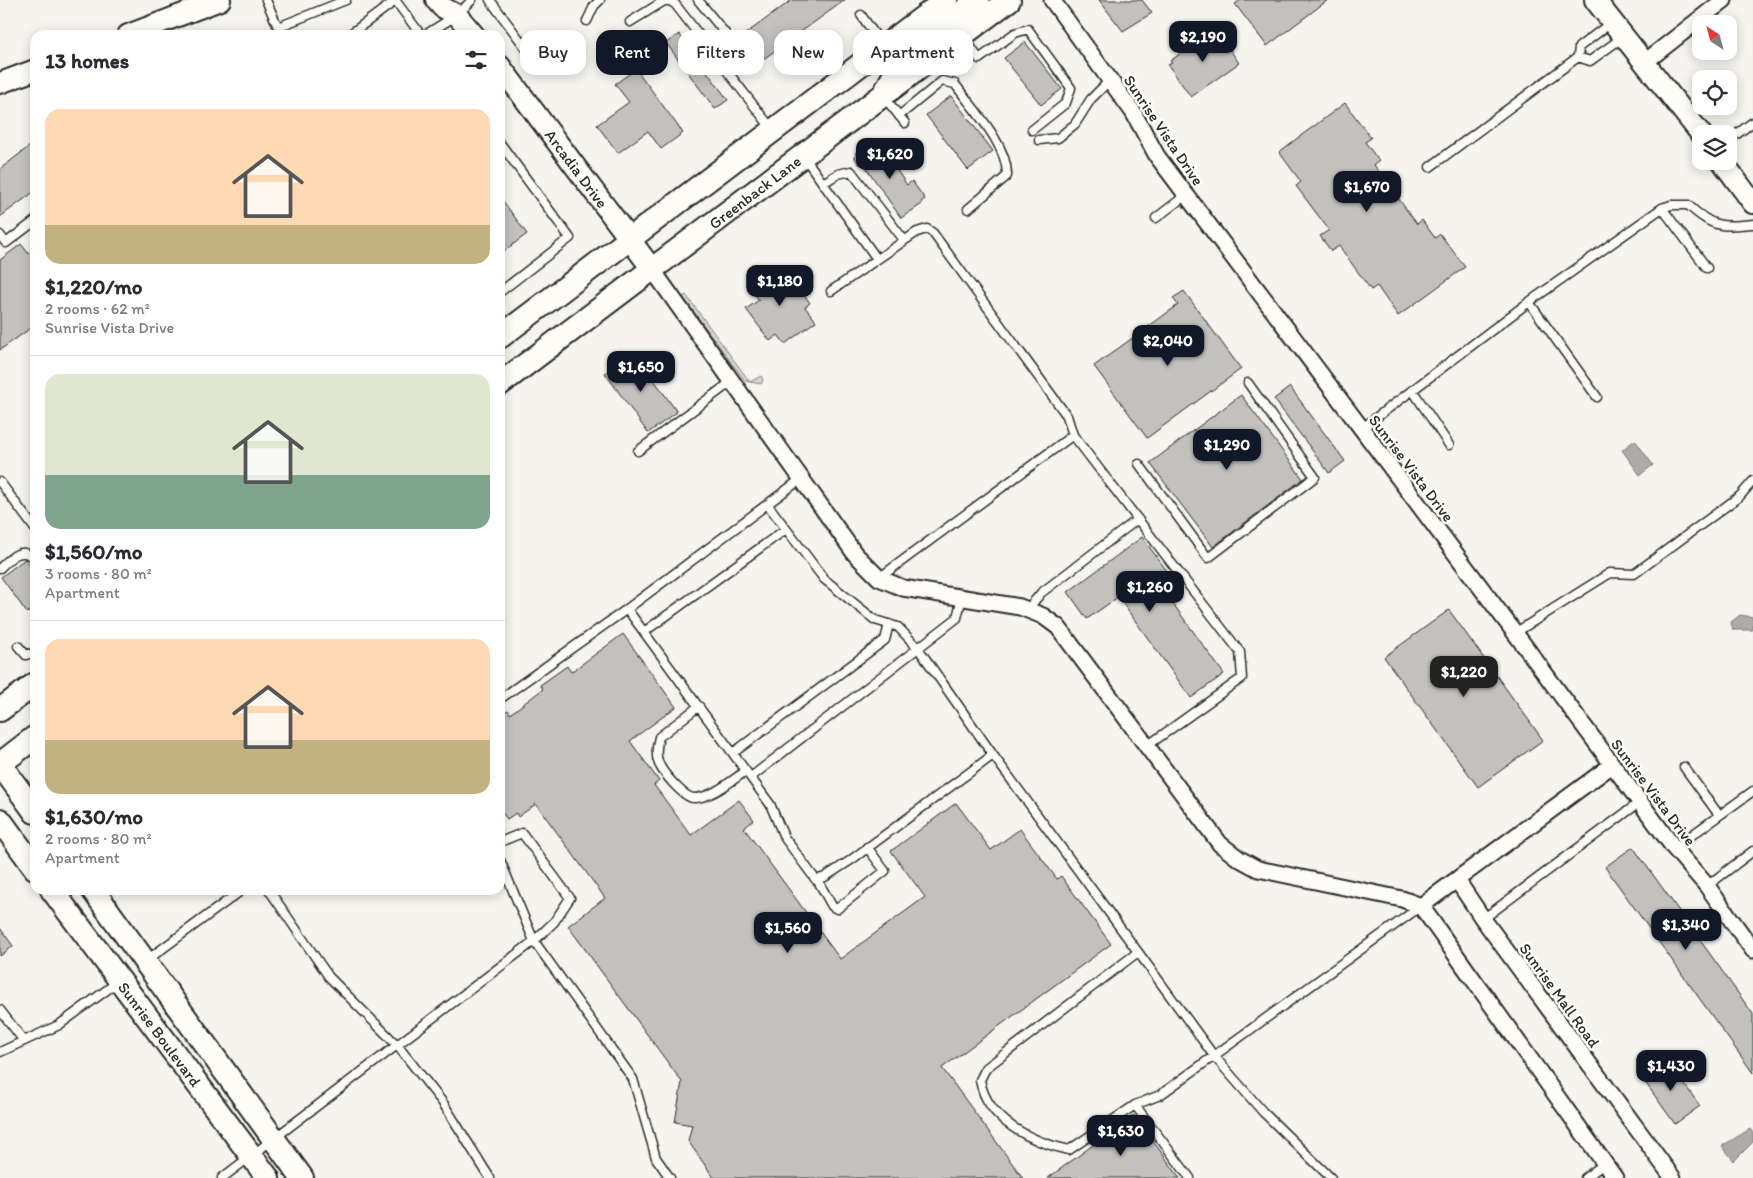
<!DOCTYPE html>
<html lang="en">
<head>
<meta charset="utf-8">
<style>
  body { margin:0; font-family:Itim,sans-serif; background:#f7f7f7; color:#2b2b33; height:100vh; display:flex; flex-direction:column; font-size:19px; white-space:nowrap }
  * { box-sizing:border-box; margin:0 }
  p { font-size:16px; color:#7c7c81 }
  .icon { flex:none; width:28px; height:28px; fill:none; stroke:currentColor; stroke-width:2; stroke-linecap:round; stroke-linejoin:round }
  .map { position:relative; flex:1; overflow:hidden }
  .sheet { position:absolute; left:30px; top:30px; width:475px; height:865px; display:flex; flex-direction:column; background:#fff; border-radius:15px; box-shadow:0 2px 12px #0003 }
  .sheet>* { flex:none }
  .banner { position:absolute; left:520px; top:30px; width:475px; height:45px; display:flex; gap:10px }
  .needle { width:32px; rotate:324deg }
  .controls { position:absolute; left:1692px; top:15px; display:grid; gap:10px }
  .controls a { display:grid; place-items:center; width:45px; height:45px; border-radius:10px; background:#fff; box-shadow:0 2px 12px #0003; font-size:25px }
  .price { position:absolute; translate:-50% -42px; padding:0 11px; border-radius:10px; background:#111827; color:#fff; font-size:16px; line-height:32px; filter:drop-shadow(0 1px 2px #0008) }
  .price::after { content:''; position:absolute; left:50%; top:30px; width:15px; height:11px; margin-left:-8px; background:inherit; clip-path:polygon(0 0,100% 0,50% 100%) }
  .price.on { background:#222; color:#fff }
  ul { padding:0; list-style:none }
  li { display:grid; align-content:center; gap:10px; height:265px; padding:0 15px }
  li+li { border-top:1px solid #e1e1e2 }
  li span { display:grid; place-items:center; height:155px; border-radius:15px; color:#555 }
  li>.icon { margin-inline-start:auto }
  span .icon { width:90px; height:90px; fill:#fffc; stroke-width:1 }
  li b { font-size:21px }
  h2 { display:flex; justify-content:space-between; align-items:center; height:60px; padding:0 15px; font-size:21px }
  .tag { padding:0 18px; border-radius:15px; background:#fff; box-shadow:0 2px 12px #0003; font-size:18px; line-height:45px }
  .tag.on { background:#111827; color:#fff }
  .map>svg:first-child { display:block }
</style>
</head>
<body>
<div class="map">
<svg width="1753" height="1178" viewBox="0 0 1753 1178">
  <rect width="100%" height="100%" fill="#f5f4ef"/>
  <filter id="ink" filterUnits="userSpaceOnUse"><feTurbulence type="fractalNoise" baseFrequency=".02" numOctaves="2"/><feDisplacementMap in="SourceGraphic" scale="10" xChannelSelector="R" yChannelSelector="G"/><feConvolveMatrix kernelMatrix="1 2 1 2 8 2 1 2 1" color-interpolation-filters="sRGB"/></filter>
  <g filter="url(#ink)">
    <!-- green -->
    <path fill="#d7d6d2" stroke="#81807e" d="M686,295L750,382L761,376L763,380L761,384L745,381L683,297Z"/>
    <!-- water -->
    <path fill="#adaca9" stroke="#797877" d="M1635,440L1653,465L1640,475L1622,450Z
      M1740,615L1753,617V630H1733L1731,622Z
      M1750,1129L1753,1133V1142L1734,1161L1722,1146Z"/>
    <!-- building -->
    <path fill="#c2c1be" stroke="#2b2b2b" d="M792,0H845L755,65L737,40Z
      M1099,0H1142L1152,13L1123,31Z
      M1241,0H1328L1267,46L1235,4Z
      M1212,31L1214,33L1217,31L1239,63L1191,97L1168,65L1172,63L1170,61Z
      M679,34L728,100L715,109L666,43Z
      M1025,42L1062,89L1041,105L1004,58Z
      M636,69L683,133L661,149L648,131L618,153L597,125L629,102L615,84Z
      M951,96L993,151L968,170L926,115Z
      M1345,103L1371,138L1365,142L1379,161L1374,165L1417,224L1422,220L1435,238L1440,234L1465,267L1398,316L1377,286L1371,290L1339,246L1331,251L1320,236L1329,230L1296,186L1301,182L1279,152Z
      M35,142V191L0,217V169Z
      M878,143L907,185L912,181L925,199L921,202L922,204L901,218L865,166L859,164L855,158L856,152L862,148L870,149Z
      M500,197L527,234L500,254Z
      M21,244L29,254L35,250V325L0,350V260Z
      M775,266L786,282L792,278L810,303L805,307L816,321L785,344L778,335L770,341L746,309L759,300L748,285Z
      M1184,291L1241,369L1147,438L1094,366L1178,305L1173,298Z
      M634,352L677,412L648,433L605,373Z
      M1290,387L1345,461L1329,473L1274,399Z
      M1241,395L1303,479L1213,547L1150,463Z
      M1142,537L1167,571L1155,579L1224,674L1191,698L1118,597L1087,619L1068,592Z
      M25,559L35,572V607L27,613L1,577Z
      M1449,610L1543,740L1478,787L1384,657Z
      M623,634L676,707L630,741L659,781L654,785L691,835L739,800L754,820L744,828L840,959L925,897L891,851L956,803L991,850L1020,829L1057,879L1061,876L1111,944L942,1068L1023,1178H714L688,1141L692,1125L675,1122L682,1082L568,926L605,898L536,804L518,817L516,813L507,819L500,810V716L508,710L510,714L543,689L540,685L567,666L571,672Z
      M1633,847L1753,1014V1073L1605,867Z
      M0,928L13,946L0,956Z
      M1667,1060L1700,1106L1675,1124L1642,1078Z
      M1134,1115L1180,1178H1048Z"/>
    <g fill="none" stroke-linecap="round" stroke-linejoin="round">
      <!-- lane casing -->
      <g stroke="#2b2b2b" stroke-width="11">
        <path id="lane" d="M266,0L278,27
          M395,0L421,35
          M490,0L534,59
          M698,0L725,33
          M861,15L883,46
          M587,21L594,6L600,0
          M630,22L664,1H670L675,4L772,129
          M284,35L278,27L346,0
          M349,35L395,1
          M425,35L457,15L472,0
          M964,37L979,59L1015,33L1028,29L1071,88L1066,103L1032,130
          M1578,57L1590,61L1623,37
          M884,97L905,123
          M899,116L942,81L955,84C973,109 1008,145 1007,176L968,209
          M1039,140L1058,138L1075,124L1091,99L1110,80
          M1729,140L1753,122
          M500,143L570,238L500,292
          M805,158L877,259
          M1430,167L1578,57L1579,47L1612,22
          M823,183L838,174L851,171L904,240
          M1662,208L1707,268
          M1156,218L1186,195
          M0,235L6,243L35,221
          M831,291L917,232L927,229L933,233L1067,416L1073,435L1240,652L1242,678L1147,746
          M1529,302L1597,397
          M1413,391L1449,445
          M1361,429L1529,302L1662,208L1671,205H1688C1713,228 1720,227 1753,224
          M638,451L731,382
          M1139,464L1208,558L1315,477L1248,383
          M0,482L35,529
          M768,505L824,579L875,620L898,627L918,648L993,755
          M0,568C10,558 22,545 35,559
          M879,578L1073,435
          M627,609L770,804L784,837L816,880L825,877L851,860L993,755L1138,952L986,1068L980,1080C987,1121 1032,1142 1069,1150L1135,1105L1190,1178
          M1027,610L1041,593L1138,519
          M644,632L786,529
          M1515,633L1610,573L1634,574L1740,496L1753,481
          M18,646L26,655L35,652
          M500,699L627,609L801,479
          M699,706L659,737C657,746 655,755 659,764C663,773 684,798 694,798C712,798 732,780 746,771
          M733,753L885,640L889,624
          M1684,767L1719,815
          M751,777L957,618L962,597
          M1674,848L1753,791
          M500,860L534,941L633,1079L656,1158L670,1178
          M818,881L832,906L837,909L885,871L867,847
          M1707,886L1753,851
          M269,890L329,977L397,1045L443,1103L490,1178
          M1483,919L1640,802
          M1138,952L1214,1056L1263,1112L1331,1178
          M147,960L242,890
          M0,1010L24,1041
          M0,1052L59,1025L119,981
          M1135,1105L1160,1095L1421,906
          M222,1178L534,941L554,922L570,898L522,833L500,842
          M1585,1178L1604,1164"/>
      </g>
      <!-- street casing -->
      <g stroke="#2b2b2b" stroke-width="19">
        <path id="street" d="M1052,0L1133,112L1157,156L1515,633L1674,848L1707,886L1753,950
          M1645,62L1724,0
          M652,269L855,554L879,578L903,588L1020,607L1043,616L1058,627L1220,844L1238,858L1258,869L1402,899L1421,906L1615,1178
          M1457,880L1483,919L1673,1178
          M1421,906L1612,765"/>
      </g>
      <!-- secondary casing -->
      <g stroke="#2b2b2b" stroke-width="24">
        <g id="secondary">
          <path d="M436,0L442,7L457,15L474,35"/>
          <path d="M1595,0L1701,134"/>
          <path d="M128,35L220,0"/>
          <path id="s1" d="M500,66L652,269"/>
          <path d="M0,83L35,70"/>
          <path d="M1722,161L1753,203"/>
        </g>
      </g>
      <!-- primary casing -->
      <g stroke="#2b2b2b" stroke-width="26">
        <g id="primary">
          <path d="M887,88L904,57L978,0"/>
          <path d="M500,337L946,0"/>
          <path id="s2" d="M500,384L1009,0"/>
          <path d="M0,710L35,684"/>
          <path d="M0,764L35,812"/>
          <path d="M0,764L35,737"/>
          <path d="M0,820L35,868"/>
          <path id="s3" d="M52,890L268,1178"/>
          <path d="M93,890L302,1178"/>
        </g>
      </g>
      <!-- lane -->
      <use href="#lane" stroke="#fdfcf7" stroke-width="8"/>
      <!-- street -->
      <use href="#street" stroke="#fdfcf7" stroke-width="15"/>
      <!-- secondary -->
      <use href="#secondary" stroke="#fdfcf7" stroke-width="20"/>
      <!-- primary -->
      <use href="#primary" stroke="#fdfcf7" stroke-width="22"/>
    </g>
  </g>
  <g text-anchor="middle" stroke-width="5" stroke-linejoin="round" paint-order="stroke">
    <!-- street labels -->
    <g font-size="16" fill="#2b2b2b" stroke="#fdfcf7">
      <text transform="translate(1164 130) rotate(56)" y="6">Sunrise Vista Drive</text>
      <text dy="6" stroke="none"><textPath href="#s1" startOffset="128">Arcadia Drive</textPath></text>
      <text dy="6" stroke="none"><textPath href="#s2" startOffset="319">Greenback Lane</textPath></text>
      <text transform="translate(1412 468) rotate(53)" y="6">Sunrise Vista Drive</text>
      <text transform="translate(1654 792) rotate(53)" y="6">Sunrise Vista Drive</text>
      <text transform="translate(1560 995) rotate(54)" y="6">Sunrise Mall Road</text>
      <text dy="6" stroke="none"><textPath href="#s3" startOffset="180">Sunrise Boulevard</textPath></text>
    </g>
  </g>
</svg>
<div class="controls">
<a><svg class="needle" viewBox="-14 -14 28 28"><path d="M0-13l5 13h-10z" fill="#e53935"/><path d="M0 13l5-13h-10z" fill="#7c7c81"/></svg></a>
<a><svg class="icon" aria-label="locate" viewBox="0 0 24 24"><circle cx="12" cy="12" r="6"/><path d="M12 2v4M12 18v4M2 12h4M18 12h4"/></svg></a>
<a><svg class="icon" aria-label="layers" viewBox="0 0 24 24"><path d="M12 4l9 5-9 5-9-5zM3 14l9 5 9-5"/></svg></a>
</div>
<b class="price" style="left:1203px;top:63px">$2,190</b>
<b class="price" style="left:890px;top:180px">$1,620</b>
<b class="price" style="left:1367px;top:213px">$1,670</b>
<b class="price" style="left:780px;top:307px">$1,180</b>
<b class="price" style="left:1168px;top:367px">$2,040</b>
<b class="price" style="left:641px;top:393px">$1,650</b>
<b class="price" style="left:1227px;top:471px">$1,290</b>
<b class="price" style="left:1150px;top:613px">$1,260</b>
<b class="price on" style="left:1464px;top:698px">$1,220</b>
<b class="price" style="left:1686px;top:951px">$1,340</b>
<b class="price" style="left:788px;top:954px">$1,560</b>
<b class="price" style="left:1671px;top:1092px">$1,430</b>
<b class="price" style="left:1121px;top:1157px">$1,630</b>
<div class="banner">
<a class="tag">Buy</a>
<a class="tag on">Rent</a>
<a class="tag">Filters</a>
<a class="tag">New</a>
<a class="tag">Apartment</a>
</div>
<section class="sheet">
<h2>13 homes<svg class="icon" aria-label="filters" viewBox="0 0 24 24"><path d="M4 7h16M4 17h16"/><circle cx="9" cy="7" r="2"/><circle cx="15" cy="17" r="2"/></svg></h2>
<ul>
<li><span style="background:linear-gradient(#ffd9b3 75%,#c2b280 0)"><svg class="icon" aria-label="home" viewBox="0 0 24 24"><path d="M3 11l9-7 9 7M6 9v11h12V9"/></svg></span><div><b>$1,220/mo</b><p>2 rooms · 62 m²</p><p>Sunrise Vista Drive</p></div></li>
<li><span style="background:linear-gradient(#dfe7d0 65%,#7fa58c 0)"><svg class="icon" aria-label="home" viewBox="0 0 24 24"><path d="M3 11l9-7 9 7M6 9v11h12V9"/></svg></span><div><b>$1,560/mo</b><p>3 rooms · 80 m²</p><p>Apartment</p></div></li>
<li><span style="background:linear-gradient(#ffd9b3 65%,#c2b280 0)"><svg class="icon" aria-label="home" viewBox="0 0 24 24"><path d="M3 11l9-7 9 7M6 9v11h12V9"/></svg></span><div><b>$1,630/mo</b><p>2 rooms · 80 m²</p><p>Apartment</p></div></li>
</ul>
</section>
</div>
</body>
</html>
